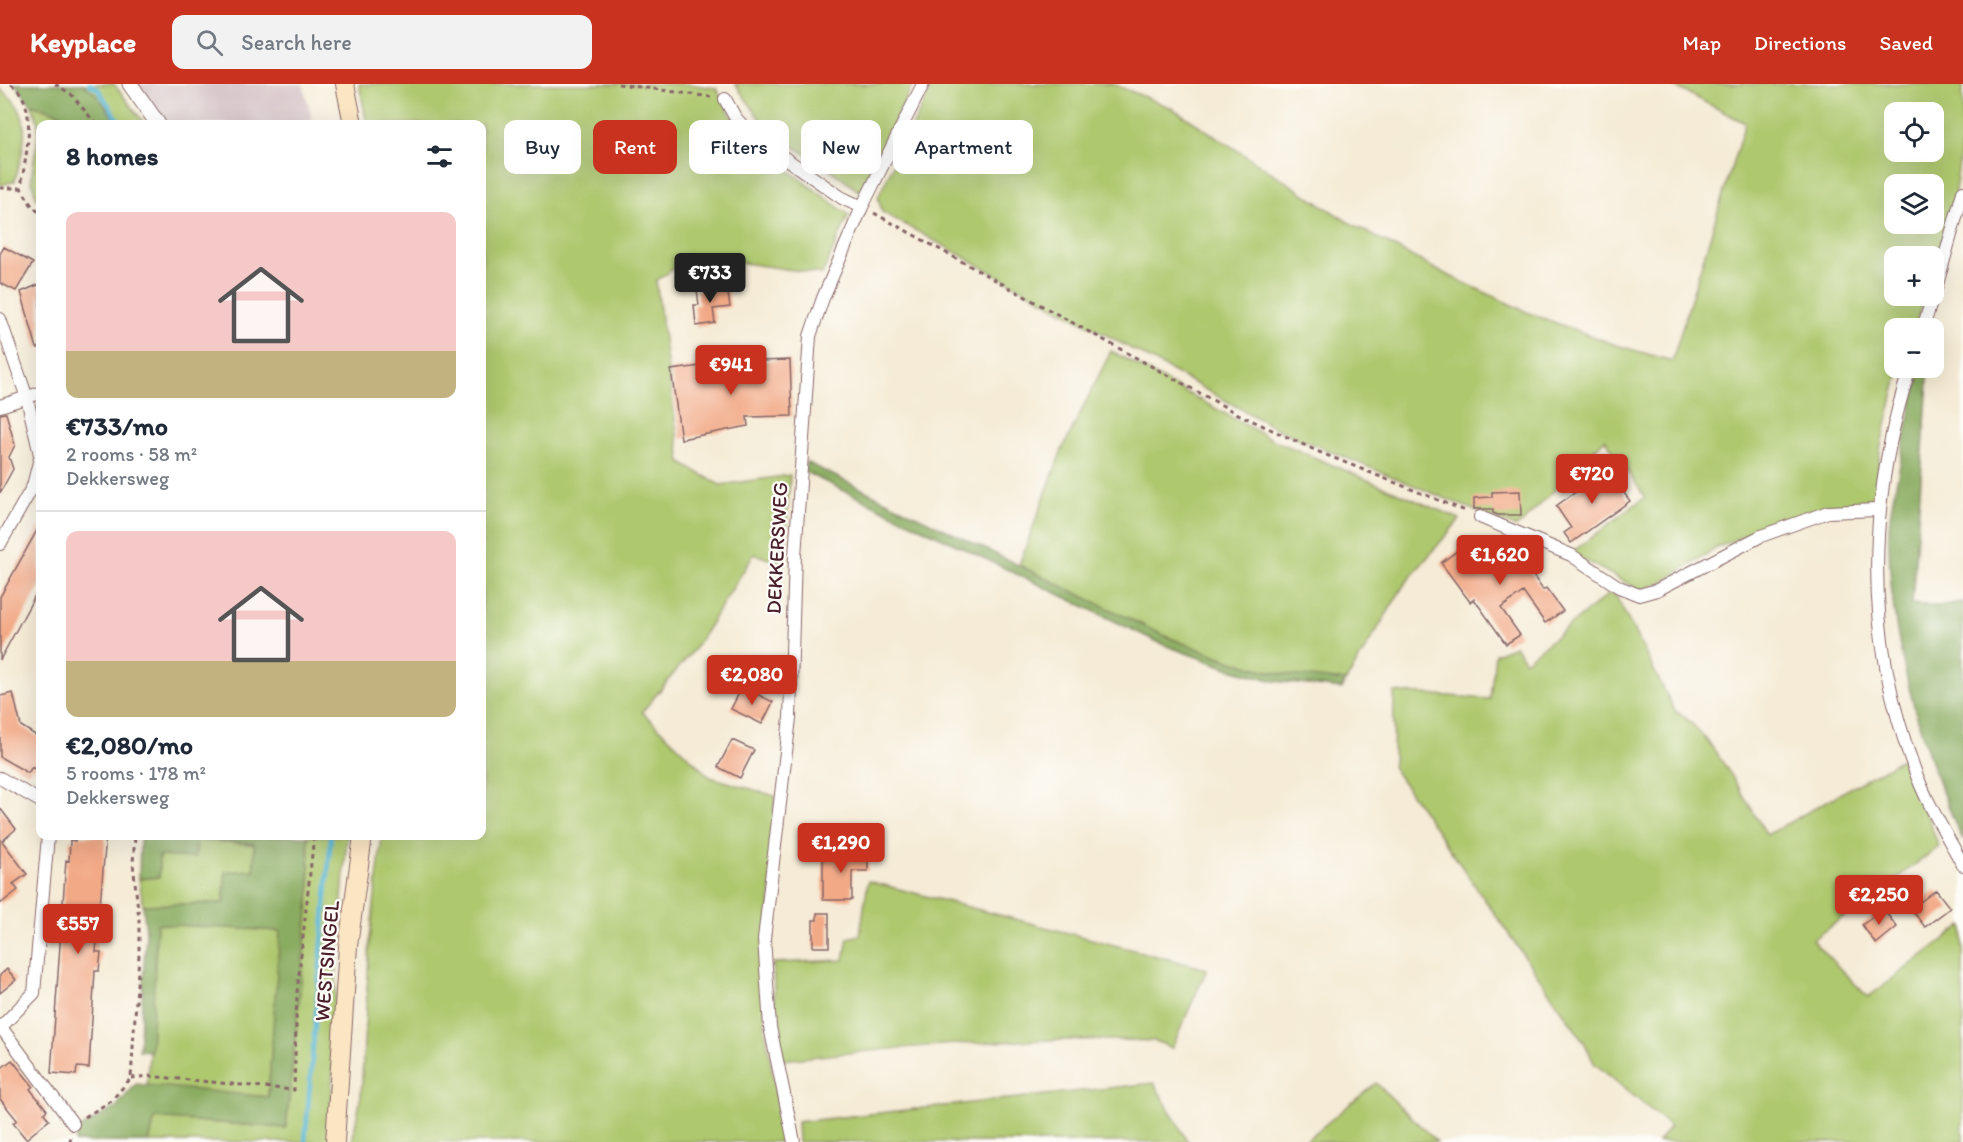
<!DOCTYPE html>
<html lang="en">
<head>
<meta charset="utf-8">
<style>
  body { margin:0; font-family:Itim,sans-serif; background:#f2f2f3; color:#1f2937; height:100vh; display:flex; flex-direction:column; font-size:22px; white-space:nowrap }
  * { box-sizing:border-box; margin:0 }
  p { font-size:20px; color:#747a83 }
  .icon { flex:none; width:33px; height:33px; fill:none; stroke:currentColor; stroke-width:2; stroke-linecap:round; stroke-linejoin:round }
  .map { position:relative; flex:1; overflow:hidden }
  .side { position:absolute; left:36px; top:36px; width:450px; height:720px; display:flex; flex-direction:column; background:#fff; border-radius:12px; box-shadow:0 6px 24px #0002 }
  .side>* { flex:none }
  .top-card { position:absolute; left:504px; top:36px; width:570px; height:54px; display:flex; gap:12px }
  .tools { position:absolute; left:1884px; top:18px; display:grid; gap:12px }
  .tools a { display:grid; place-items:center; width:60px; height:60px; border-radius:12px; background:#fff; box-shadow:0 6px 24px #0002; font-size:30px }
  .price { position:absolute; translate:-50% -51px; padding:0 14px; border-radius:6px; background:#c8321e; color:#fff; font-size:20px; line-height:39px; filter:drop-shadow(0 2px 3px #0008) }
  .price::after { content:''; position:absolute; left:50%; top:36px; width:18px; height:14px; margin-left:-9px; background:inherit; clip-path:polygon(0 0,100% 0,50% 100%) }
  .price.selected { background:#222; color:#fff }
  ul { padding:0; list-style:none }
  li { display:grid; align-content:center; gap:12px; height:318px; padding:0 30px }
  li+li { border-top:2px solid #e0e1e3 }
  li span { display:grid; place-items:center; height:186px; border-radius:12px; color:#555 }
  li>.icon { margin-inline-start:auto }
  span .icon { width:108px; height:108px; fill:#fffc; stroke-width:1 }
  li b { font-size:26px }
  h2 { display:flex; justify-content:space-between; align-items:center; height:72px; padding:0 30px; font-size:26px }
  .pill { padding:0 21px; border-radius:12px; background:#fff; box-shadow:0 6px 24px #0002; font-size:21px; line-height:54px }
  .pill.selected { background:#c8321e; color:#fff }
  header { display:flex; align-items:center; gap:36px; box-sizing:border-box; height:84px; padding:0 30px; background:#c8321e; color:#fff }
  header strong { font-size:28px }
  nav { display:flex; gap:33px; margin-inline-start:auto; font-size:21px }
  .search { width:420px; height:54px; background:#f2f2f3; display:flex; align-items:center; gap:15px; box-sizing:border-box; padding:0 21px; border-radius:12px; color:#747a83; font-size:22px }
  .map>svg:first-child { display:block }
</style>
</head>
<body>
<header>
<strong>Keyplace</strong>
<div class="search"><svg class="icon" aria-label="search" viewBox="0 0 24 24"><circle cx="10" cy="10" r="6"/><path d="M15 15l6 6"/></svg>Search here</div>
<nav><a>Map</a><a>Directions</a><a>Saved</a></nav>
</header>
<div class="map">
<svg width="1963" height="1058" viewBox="0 0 1963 1058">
  <rect width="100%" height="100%" fill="#fdfcf7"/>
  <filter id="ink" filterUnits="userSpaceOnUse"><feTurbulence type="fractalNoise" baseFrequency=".0167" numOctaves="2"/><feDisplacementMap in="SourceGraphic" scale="12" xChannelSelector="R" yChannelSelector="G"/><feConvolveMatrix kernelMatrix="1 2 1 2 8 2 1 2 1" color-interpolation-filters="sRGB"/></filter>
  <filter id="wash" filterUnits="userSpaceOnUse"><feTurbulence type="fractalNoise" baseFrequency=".008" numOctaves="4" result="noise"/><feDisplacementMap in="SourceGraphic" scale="24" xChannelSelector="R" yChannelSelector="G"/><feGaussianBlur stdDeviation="1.35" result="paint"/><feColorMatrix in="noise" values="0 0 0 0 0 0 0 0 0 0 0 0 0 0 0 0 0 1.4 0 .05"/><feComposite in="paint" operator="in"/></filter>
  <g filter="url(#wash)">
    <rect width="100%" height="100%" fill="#f5ebd6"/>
    <!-- industrial -->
    <path fill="#d2bec3" d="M135,0H303L313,40H162Z"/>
    <!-- green -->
    <path fill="#aec86e" stroke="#7c744c" stroke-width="1.5" fill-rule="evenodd" d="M82,0H114L145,40H119L95,9Z
      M359,0H689L716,4L743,53L849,131L822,190L708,174L684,178L656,197L681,379L720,401L790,391L784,480L754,470L695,564L642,628L710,693L775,712L765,944L784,1058H352L361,1012L370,855L382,752H482V40H367Z
      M735,0H913L860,108L820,78L770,49Z
      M933,0H1113L1172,24L1348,138L1439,187L1529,229L1616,261L1672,277L1745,39L1670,0H1963C1963,71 1956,123 1934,191V172H1894V212H1926L1913,244H1894V284H1900L1880,366L1876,405L1868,419C1818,429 1763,440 1717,464C1693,476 1667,501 1640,506L1571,469L1645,413L1605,355L1522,439L1515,443L1281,347L882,128L878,113ZM1894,28H1934V68H1894ZM1894,100H1934V140H1894Z
      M0,5C36,29 24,61 15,97L2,101L0,100Z
      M31,20L59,29L71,40H40V120C23,91 39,73 38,43C38,35 34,27 31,20Z
      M1111,267L1271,355L1460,435L1404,501L1346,597C1322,595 1297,594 1273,588C1183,567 1102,522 1019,481L1061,368Z
      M1610,509L1616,512L1675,627C1709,645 1746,717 1767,751L1905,673L1939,763L1812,856L1868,913L1963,841V1058H1658L1670,1042L1594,979L1584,958L1393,684L1394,608L1490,615L1495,570L1515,562L1525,577Z
      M308,752H347L337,877L330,1058H149L155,1034L286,1044L310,806Z
      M197,756L254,760V787L225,788L224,819L143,821L139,795L159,793V772Z
      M868,797L1207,885L1172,964L1155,957C1030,952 906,962 783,976L775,933L773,879L844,876L848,854L860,851Z
      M157,840L281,847L268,1013L147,1003Z
      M1154,999L1188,1058H798L797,1038Z
      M1376,999L1437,1058H1304Z"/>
    <!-- forest -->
    <path fill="#8aac61" stroke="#6a6646" stroke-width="1.5" d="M15,0H82L95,9L119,40H71L59,29L31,20Z
      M1922,284H1929L1912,520L1938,522L1963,518V757C1920,662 1887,549 1889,444C1890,423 1896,402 1900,381C1906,348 1912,315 1922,284Z
      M806,378L1167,553L1231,577L1275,589L1346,597L1341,605L1274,597L1230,585L1164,561L805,388Z
      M140,752H308L310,806L286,1044L155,1034L149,1058H75L76,1047L116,1023L136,1000L268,1013L280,847L157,840L151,967L139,966L146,848L143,821L224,819L225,788L254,786V760L197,756L195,774L159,772V793L139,795Z"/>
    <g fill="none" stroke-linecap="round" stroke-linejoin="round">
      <!-- stream -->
      <path stroke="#56b6d5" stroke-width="4.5" d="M89,0L98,5L121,40
        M305,1058L331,752"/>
    </g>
    <g id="blocks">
      <!-- building -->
      <path fill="#f2a986" d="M4,163L33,179L16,207L0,199V170Z
        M40,200V264H37L21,208Z
        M727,202L730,223L713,225L715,239L696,242L694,221H699L697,206Z
        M790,276L792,332L747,333L748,342L681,355L671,286L708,281V288L758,281V277Z
        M6,329L15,361L9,373L13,385L0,409V330Z
        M1607,386L1630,417L1571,459L1564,449L1571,444L1556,422Z
        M1520,407L1521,431H1498L1493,429V425H1474V414L1492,413V408Z
        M40,441V502L0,576V513Z
        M1509,457L1543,506L1546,504L1563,527L1545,539L1523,508L1501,524L1520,551L1506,560L1474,515L1470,518L1441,479L1461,464L1474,481Z
        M742,603L773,618L762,640L731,625Z
        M13,609L21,642L40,654V688L32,683L28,689L0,673V612Z
        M732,656L754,666L740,694L718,683Z
        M0,724L16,745L2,757L27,790L13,800L18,806L0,820Z
        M75,752H106L96,868H101L99,887H95L89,984L77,983L76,991L51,989L66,776L69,777L70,756L75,757Z
        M823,769H868V787H852V816H823Z
        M1936,806L1950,824L1925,843L1911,825Z
        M1883,825L1897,843L1876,860L1862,841Z
        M817,829H829V863H813V836H817Z
        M7,885L16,896L0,909V891Z
        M12,976L33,1002L30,1005L47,1026L44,1029L49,1036L26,1055L13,1039L17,1036L0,1015V985Z"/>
    </g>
  </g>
  <g filter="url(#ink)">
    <use href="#blocks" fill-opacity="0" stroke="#866667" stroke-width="1.5"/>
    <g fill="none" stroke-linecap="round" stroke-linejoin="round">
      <!-- minor casing -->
      <g stroke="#866667" stroke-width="14">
        <path id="minor" d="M725,15L735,33L749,49L842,114L862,123
          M1934,211L1963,108
          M0,235L27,314L40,371
          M1923,244L1933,212
          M1910,284C1867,418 1864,550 1914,684C1926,718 1946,750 1963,781
          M0,322L40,309
          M1480,433L1571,471L1619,503L1639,511L1657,506L1761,452L1828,428L1878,426
          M0,460L33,402L40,374
          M0,694L40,717
          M0,942L73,1040
          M1,943L34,909L48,752
          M794,1058L770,943L764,855L790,634L795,472L810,252L823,214L862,123L923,0"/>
      </g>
      <!-- tertiary casing -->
      <g stroke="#866667" stroke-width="17">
        <path id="tertiary" d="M130,0L158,40"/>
      </g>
      <!-- secondary casing -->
      <g stroke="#866667" stroke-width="20">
        <path id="secondary" d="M345,0L353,40
          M335,1058L348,862L363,752"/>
      </g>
      <!-- path -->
      <path stroke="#866667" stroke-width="3" stroke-dasharray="4.5 4.5" stroke-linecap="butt" d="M11,0C41,20 24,76 21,104L32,122L40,129
        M55,0L71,10L96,40
        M618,0L711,13
        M0,104H21
        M874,129L1236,329L1319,368L1468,428
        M131,994L148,992L294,1006L297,908L314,752
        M85,1033L111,1017L131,994L139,871V835L133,779L135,752
        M70,1058L71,1051"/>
      <!-- minor -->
      <use href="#minor" stroke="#fff" stroke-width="12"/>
      <!-- tertiary -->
      <use href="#tertiary" stroke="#fff" stroke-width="15"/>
      <!-- secondary -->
      <use href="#secondary" stroke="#fbe6c4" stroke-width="18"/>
    </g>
  </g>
  <g text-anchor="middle" stroke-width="4.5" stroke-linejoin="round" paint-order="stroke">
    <!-- street labels -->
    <g font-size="21" fill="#4a1f2b" stroke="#fdfcf7">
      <text transform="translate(777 464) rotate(-87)" y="7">DEKKERSWEG</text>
      <text transform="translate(327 877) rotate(-85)" y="7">WESTSINGEL</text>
    </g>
  </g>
</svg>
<div class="tools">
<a><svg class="icon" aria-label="locate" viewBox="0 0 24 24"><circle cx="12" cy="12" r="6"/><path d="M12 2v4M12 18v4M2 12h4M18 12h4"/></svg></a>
<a><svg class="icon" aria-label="layers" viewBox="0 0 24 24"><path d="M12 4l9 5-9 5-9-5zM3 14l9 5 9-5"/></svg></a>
<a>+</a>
<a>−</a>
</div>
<b class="price selected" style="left:710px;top:220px">€733</b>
<b class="price" style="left:731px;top:312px">€941</b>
<b class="price" style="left:1592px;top:421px">€720</b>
<b class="price" style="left:1500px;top:502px">€1,620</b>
<b class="price" style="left:752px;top:622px">€2,080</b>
<b class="price" style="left:841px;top:790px">€1,290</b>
<b class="price" style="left:1879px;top:842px">€2,250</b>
<b class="price" style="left:78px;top:871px">€557</b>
<div class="top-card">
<a class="pill">Buy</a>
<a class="pill selected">Rent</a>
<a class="pill">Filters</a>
<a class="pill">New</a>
<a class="pill">Apartment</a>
</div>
<section class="side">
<h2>8 homes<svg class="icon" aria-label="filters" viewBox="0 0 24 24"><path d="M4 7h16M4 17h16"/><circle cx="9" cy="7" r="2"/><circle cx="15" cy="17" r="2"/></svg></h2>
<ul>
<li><span style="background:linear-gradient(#f6c9c9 75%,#c2b280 0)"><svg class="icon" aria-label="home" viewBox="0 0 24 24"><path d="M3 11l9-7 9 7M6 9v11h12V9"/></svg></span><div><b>€733/mo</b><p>2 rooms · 58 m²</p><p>Dekkersweg</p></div></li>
<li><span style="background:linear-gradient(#f6c9c9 70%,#c2b280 0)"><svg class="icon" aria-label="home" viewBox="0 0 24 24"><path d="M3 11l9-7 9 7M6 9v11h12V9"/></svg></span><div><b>€2,080/mo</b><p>5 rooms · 178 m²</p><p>Dekkersweg</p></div></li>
</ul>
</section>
</div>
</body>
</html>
